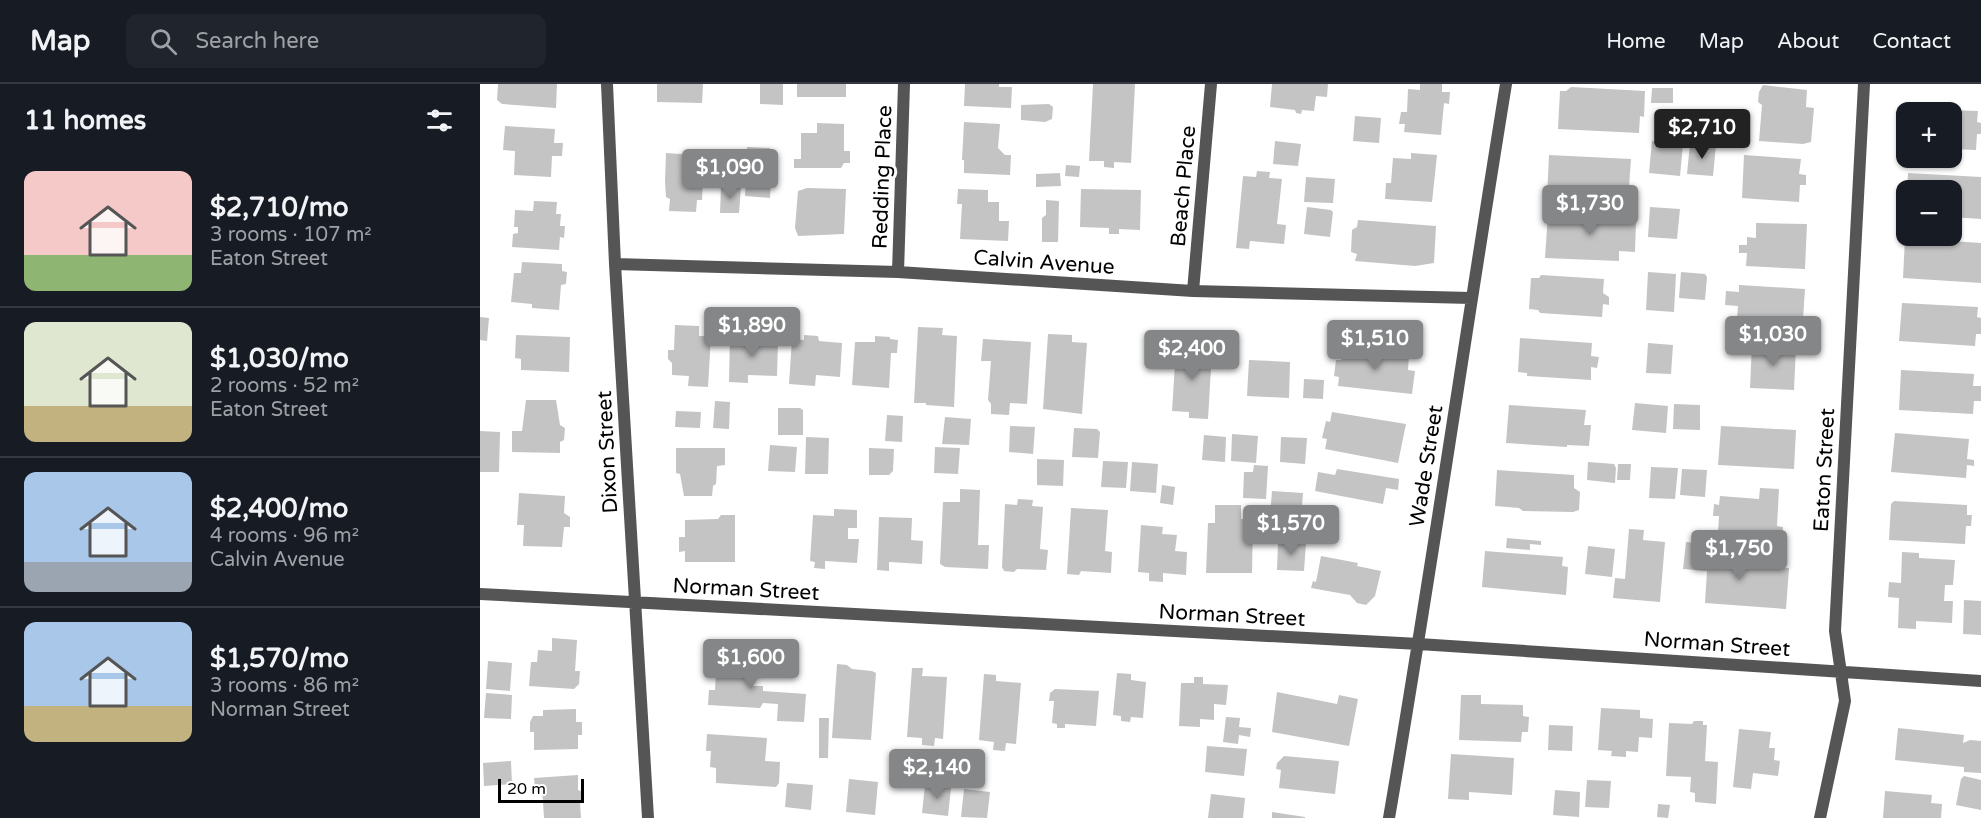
<!DOCTYPE html>
<html lang="en">
<head>
<meta charset="utf-8">
<style>
  body { margin:0; font-family:"Varela Round",sans-serif; background:#20242c; color:#f1f3f6; height:100vh; display:flex; flex-direction:column; font-size:22px; white-space:nowrap }
  * { box-sizing:border-box; margin:0 }
  p { font-size:20px; color:#9ea1a6 }
  .icon { flex:none; width:33px; height:33px; fill:none; stroke:currentColor; stroke-width:2; stroke-linecap:round; stroke-linejoin:round }
  .map { position:relative; flex:1; overflow:hidden }
  .details { display:flex; flex-direction:column; background:#171b24; width:480px }
  .details>* { flex:none }
  .buttons { position:absolute; left:1416px; top:18px; display:grid; gap:12px }
  .buttons a { display:grid; place-items:center; width:66px; height:66px; border-radius:12px; background:#171b24; box-shadow:0 2px 4px #0004; font-size:30px }
  .scale { position:absolute; left:18px; bottom:15px; width:86px; box-sizing:border-box; padding-left:6px; border:3px solid #000; border-top:0; font-size:16px; line-height:21px; white-space:nowrap; color:#000; -webkit-text-stroke:4px #fff; paint-order:stroke }
  .price { position:absolute; translate:-50% -51px; padding:0 14px; border-radius:6px; background:#858687; color:#fff; font-size:20px; line-height:39px; filter:drop-shadow(0 2px 3px #0008) }
  .price::after { content:''; position:absolute; left:50%; top:36px; width:18px; height:14px; margin-left:-9px; background:inherit; clip-path:polygon(0 0,100% 0,50% 100%) }
  .price.active { background:#222; color:#fff }
  ul { padding:0; list-style:none }
  li { display:flex; align-items:center; gap:18px; height:150px; padding:0 24px }
  li+li { border-top:2px solid #363941 }
  li span { display:grid; place-items:center; flex:none; width:168px; height:120px; border-radius:12px; color:#555 }
  li>.icon { margin-inline-start:auto }
  span .icon { width:72px; height:72px; fill:#fffc; stroke-width:1 }
  li b { font-size:26px }
  h2 { display:flex; justify-content:space-between; align-items:center; height:72px; padding:0 24px; font-size:26px }
  header { display:flex; align-items:center; gap:36px; box-sizing:border-box; height:84px; padding:0 30px; background:#171b24; border-bottom:2px solid #363941 }
  header strong { font-size:28px }
  nav { display:flex; gap:33px; margin-inline-start:auto; font-size:21px }
  .search { width:420px; height:54px; background:#20242c; display:flex; align-items:center; gap:15px; box-sizing:border-box; padding:0 21px; border-radius:12px; color:#9ea1a6; font-size:22px }
  main { display:flex; flex:1; min-height:0 }
  .map>svg:first-child { display:block }
</style>
</head>
<body>
<header>
<strong>Map</strong>
<div class="search"><svg class="icon" aria-label="search" viewBox="0 0 24 24"><circle cx="10" cy="10" r="6"/><path d="M15 15l6 6"/></svg>Search here</div>
<nav><a>Home</a><a>Map</a><a>About</a><a>Contact</a></nav>
</header>
<main>
<section class="details">
<h2>11 homes<svg class="icon" aria-label="filters" viewBox="0 0 24 24"><path d="M4 7h16M4 17h16"/><circle cx="9" cy="7" r="2"/><circle cx="15" cy="17" r="2"/></svg></h2>
<ul>
<li><span style="background:linear-gradient(#f6c9c9 70%,#8fb573 0)"><svg class="icon" aria-label="home" viewBox="0 0 24 24"><path d="M3 11l9-7 9 7M6 9v11h12V9"/></svg></span><div><b>$2,710/mo</b><p>3 rooms · 107 m²</p><p>Eaton Street</p></div></li>
<li><span style="background:linear-gradient(#dfe7d0 70%,#c2b280 0)"><svg class="icon" aria-label="home" viewBox="0 0 24 24"><path d="M3 11l9-7 9 7M6 9v11h12V9"/></svg></span><div><b>$1,030/mo</b><p>2 rooms · 52 m²</p><p>Eaton Street</p></div></li>
<li><span style="background:linear-gradient(#a9c7e8 75%,#9aa5b1 0)"><svg class="icon" aria-label="home" viewBox="0 0 24 24"><path d="M3 11l9-7 9 7M6 9v11h12V9"/></svg></span><div><b>$2,400/mo</b><p>4 rooms · 96 m²</p><p>Calvin Avenue</p></div></li>
<li><span style="background:linear-gradient(#a9c7e8 70%,#c2b280 0)"><svg class="icon" aria-label="home" viewBox="0 0 24 24"><path d="M3 11l9-7 9 7M6 9v11h12V9"/></svg></span><div><b>$1,570/mo</b><p>3 rooms · 86 m²</p><p>Norman Street</p></div></li>
</ul>
</section>
<div class="map">
<svg width="1501" height="734" viewBox="0 0 1501 734">
  <rect width="100%" height="100%" fill="#fff"/>
  <!-- building -->
  <path fill="#c4c4c4" d="M18,0H77L76,24L22,20L17,16Z
    M177,0H223L222,19L177,18Z
    M280,0H303V21L280,20Z
    M317,0H366V13H317Z
    M485,0H519V3H532L531,24L484,22Z
    M613,0H655L651,79L634,78V84L624,83V77H609Z
    M792,0H848L847,13L836,12L834,27L822,26L821,30L816,29L815,26L790,23Z
    M940,0H962V8H970L969,20L964,19L961,51L924,48L925,40H919L921,28H927L928,5L940,6Z
    M1283,1L1327,6L1326,23L1334,24L1331,58L1323,60L1279,57L1282,21L1278,18L1279,8Z
    M1091,3L1165,7L1164,33L1160,32L1159,49L1078,45L1080,7H1086Z
    M1172,4H1193V19H1171Z
    M569,20L573,23L572,35L565,38L541,36V21Z
    M1438,25L1498,27L1497,38L1501,39V50H1497L1496,66L1472,65V28H1438Z
    M875,32L901,34L899,59L873,57Z
    M484,38L520,40L518,64L525,71H531L530,91L484,89V76H482Z
    M337,39L364,40V67H370V79H364L361,84H314V75H321V49H337Z
    M25,42L75,45L74,59H83L82,72H72L71,93L34,91L35,67L23,66Z
    M1179,51L1190,53L1189,59L1203,60L1200,92L1169,89L1172,57L1178,58Z
    M795,57L821,60L818,82L793,80Z
    M1210,59L1236,61L1233,92L1207,90Z
    M267,63L290,64L289,88L287,91L266,90Z
    M186,69L232,72L231,93H223L222,116H217L216,128L189,127L190,115L186,113L185,97Z
    M931,69L957,71L952,118L905,115L906,99H911L913,74L931,75Z
    M1069,71L1151,75L1148,117L1067,113Z
    M1264,71L1321,75L1319,90L1326,91V101H1320L1319,118L1262,114Z
    M586,81L600,82L599,93L585,92Z
    M777,87L790,88L789,94L802,95L797,140L806,141L804,160L770,157L769,165L756,164L763,92L776,93Z
    M580,89L581,102L556,103V90Z
    M1428,89L1501,93V135L1472,133V106H1427Z
    M266,93L291,95L290,114L265,112Z
    M826,93L855,95L853,119L824,118Z
    M241,102L261,103L259,129H240Z
    M327,104L366,105L364,150L318,152L315,144L318,107Z
    M478,105L508,106V118H519V137H529L528,157L480,155L482,120H477Z
    M601,105L661,106L660,146L639,145V150H629V144L600,143Z
    M566,116L579,117L578,158H562V134L566,131Z
    M54,117L77,118L76,130H81L80,142H85L84,154L80,153L79,166L32,163L33,150L38,149V143H34L35,126L53,127Z
    M827,123L851,126L853,128L850,153L824,150Z
    M1170,123L1200,125L1197,155L1168,153Z
    M1099,127L1142,129V136L1156,137L1155,168L1139,167V177L1065,174L1068,130L1096,132Z
    M878,136L956,142L954,179L935,182L875,177L877,170L871,168L872,146L877,143Z
    M1276,139L1327,140L1325,185L1266,182L1267,169H1259V161H1267V153L1276,154Z
    M1425,154L1501,159V199L1423,194Z
    M42,178L82,180V187L87,188L86,200L81,201L79,226L52,224V220L31,218L34,189H41Z
    M1168,188L1196,190L1194,228L1166,226Z
    M1201,188L1225,190L1227,193L1225,216L1199,214Z
    M1061,191L1124,195L1123,209L1129,213V221L1123,220L1122,233L1060,229L1058,226L1049,225L1051,194H1059Z
    M1259,201L1325,205L1322,250L1256,246L1258,222L1245,221L1246,207L1259,208Z
    M1422,219L1498,223L1497,233L1501,234V250H1496L1495,262L1419,257Z
    M0,233L9,234L7,257L0,256Z
    M195,241L219,242V252H231L228,303L208,302L209,292L192,291V279L188,275V266H194Z
    M438,243L463,244L462,251L477,252L474,323L446,321V319H434Z
    M250,250H265V254L294,255L298,257L297,292L268,291V299L249,298Z
    M568,250L592,251V258L607,259L602,330L563,325Z
    M36,251L90,253L89,288L41,286V275L35,274Z
    M324,251L338,252L339,257L362,259L360,293L336,291L335,302L309,300L312,255L324,256Z
    M395,252L410,253V255L418,256L417,269H411L409,304L372,301L375,258H395Z
    M1040,254L1112,259L1111,272L1119,273L1117,284L1111,283V296L1047,292V289L1038,288Z
    M503,255L551,258L547,320L530,319L529,331L511,330V320L508,316L511,277H501Z
    M1168,259L1193,261L1191,290L1166,289Z
    M700,260L717,261V266L732,267L728,335L709,334V328L692,327L696,265Z
    M1272,260L1316,262L1314,306L1270,304Z
    M863,263L929,271L928,286L935,287L932,310L858,302L859,293L854,292L856,276H861Z
    M769,276L810,278L809,314L767,312Z
    M1421,286L1494,290L1493,302H1501V317H1494L1493,330L1419,326Z
    M824,295L844,296L843,315L823,314Z
    M46,316H76L80,341L85,344L84,356L80,358V369L32,368V347H42Z
    M235,317L250,318L249,345L233,344Z
    M1155,319L1188,322L1186,349L1152,346Z
    M1194,320L1220,321V346L1193,345Z
    M1029,321L1106,326L1104,341H1111L1109,362L1087,361V363L1026,359Z
    M298,324H320L323,326V351H298Z
    M196,327L221,328L220,344L195,343Z
    M852,328L926,340L918,379L845,365L847,355L842,354L846,337L850,338Z
    M407,331L423,332L422,358L405,357Z
    M465,333L491,335L489,361L462,360Z
    M530,342L555,343L553,370L529,368Z
    M1241,342L1316,346L1314,385L1238,381Z
    M594,344L617,345L620,348L618,374L592,373Z
    M0,347L20,348L19,388H0Z
    M1415,349L1489,355L1487,375L1494,376V382L1487,381L1486,394L1411,388Z
    M752,350L778,352L776,379L751,377Z
    M724,351L746,353L745,378L722,376Z
    M326,353L349,354L348,390H325Z
    M801,353L827,354L825,380L800,378Z
    M290,361L317,363L315,388L288,387Z
    M455,363L480,364L478,390L454,389Z
    M196,364H245V381L237,382L236,400L233,402L232,412H204L200,390L196,389Z
    M389,364L414,365L413,387L409,391H389Z
    M557,375L584,376L583,402L557,401Z
    M623,377L648,378L646,404L621,403Z
    M652,378L678,380L676,409L650,407Z
    M1108,378L1134,380L1136,384L1135,399L1107,396Z
    M1138,380H1151L1150,396H1137Z
    M774,381L788,382L786,415L763,414L764,388H773Z
    M1171,383L1198,384L1195,415L1169,414Z
    M857,385L919,395L918,406L906,404L903,420L835,407L838,388L855,391Z
    M1202,385L1227,386L1225,413L1200,411Z
    M1017,386L1094,391V404L1100,408L1099,426L1093,428L1043,427L1039,424L1015,422Z
    M682,401L695,403L693,421L680,419Z
    M1280,404L1299,405L1297,442L1303,443L1302,454L1238,449L1239,432H1233L1234,420L1239,421L1240,412L1279,415Z
    M480,405L500,406L498,461H509L508,485L465,483L460,480L463,418H480Z
    M792,407L823,409L821,435L790,433Z
    M39,409L85,412L84,429L90,433V443H84L82,463L43,462L44,441H37Z
    M538,415L553,416L552,422L563,423L560,465L568,466L566,486L537,485L534,488L524,487L522,483L525,420L537,421Z
    M1414,417L1487,421V431H1492L1491,442H1486L1485,460L1409,456L1411,420Z
    M735,421H761V435H773L772,489H726L728,439H735Z
    M591,424L628,426L625,467L632,468L631,489L601,487L599,491L587,490Z
    M354,425L377,426V444H368V455H379L377,479L345,477V485L334,484L335,478L330,477L333,431L354,432Z
    M241,431H255V478H205V467L199,468V453H205V436L238,435Z
    M399,433L432,434L431,456L443,457L442,480L409,478V487L397,486Z
    M661,441L683,443L682,450L697,451L695,467L707,468L706,491L683,489V498L669,497V489L658,488Z
    M1149,445L1164,446L1163,456L1185,458L1180,518L1133,514L1135,494L1145,495Z
    M1027,454L1061,457V461L1050,460V466L1026,464Z
    M798,458L826,459L824,487L797,486Z
    M1206,458L1229,460L1228,478L1309,484L1306,525L1225,519L1227,487L1203,485Z
    M1108,462L1135,465L1132,493L1105,490Z
    M1005,467L1083,473L1082,482L1088,483L1086,511L1002,503Z
    M1422,468L1439,469V474L1475,476L1473,501H1465L1464,517H1473L1472,539L1436,537V545L1418,544L1419,514L1408,513L1409,498L1421,499Z
    M841,472L878,479L877,482L901,487L895,512L886,521L877,519L870,511L831,504L833,497L836,498Z
    M1484,516L1501,517V551L1483,550Z
    M72,554L97,556L95,587H100L99,600L94,605L49,602L51,578H57L58,566L72,567Z
    M237,570L274,572L273,602H283V607L326,610L324,638L297,637L298,620L283,619L280,624L228,621L229,606H235Z
    M8,577L32,579L30,607L6,605Z
    M357,580L367,581L372,585L392,587L396,589L391,656L352,654Z
    M432,584H443L442,592L467,593L463,655L455,654L454,662L442,661V654L427,653Z
    M637,589L651,590V596L666,598L663,634L651,633L650,638L641,637V632L633,631Z
    M504,590L516,591V597L541,599L536,660L526,659L525,667L513,666L514,658L499,656Z
    M714,593H723V600L748,601L746,621L734,620V636L720,635V643L699,642L701,599H714Z
    M575,605L619,607L616,642L585,640V644H577V640L572,639L574,617H569L570,609Z
    M797,608L857,620L859,611L878,615L869,662L792,648Z
    M6,609L32,611L31,635L4,634Z
    M981,611H1001V620L1043,621V632L1049,633L1048,648H1042L1041,658L979,656Z
    M1121,624L1160,626V634L1173,635L1172,654L1159,653L1158,668L1146,667V673L1131,672L1132,667L1118,666Z
    M96,625V638H102V651H98V665L54,666V648H50V638L53,632H63V626Z
    M746,633L760,634L759,643L771,644L770,653L759,651L758,660L743,658Z
    M339,634H349L348,674H339Z
    M1214,637H1223V641H1227L1225,677L1238,678L1236,720L1215,718V709L1210,708L1211,693L1186,692L1189,639L1212,640Z
    M1069,641L1093,642L1092,667L1068,666Z
    M1418,644L1484,651L1483,659L1490,656L1501,657V689L1484,688V683L1415,676Z
    M1259,645L1291,648L1289,664H1295L1294,676L1300,677L1298,692L1273,689L1271,705L1253,703Z
    M227,650L287,654L285,677L300,678L299,699L296,703L236,699V684L230,683L231,667H226Z
    M727,662L767,665L764,692L725,688Z
    M971,670L1034,674L1032,711L989,708V716L968,715Z
    M804,672L859,677L855,710L799,704L801,686L796,685L797,679Z
    M31,677L32,700L4,702L3,679Z
    M98,691V706L103,708V719H100L101,734H64L62,703H55L54,694Z
    M1484,692L1501,696V726L1476,721L1481,695Z
    M369,695L398,698L395,731L366,728Z
    M1107,696L1131,697L1129,724L1105,723Z
    M307,699L333,701L331,726L305,723Z
    M445,701L471,704L468,732L442,729Z
    M484,705L510,708L507,734L481,733Z
    M1075,706L1100,708L1099,733L1073,731Z
    M1405,707L1452,711L1451,719L1462,720L1461,734H1403Z
    M731,710L765,714L763,734H728Z
    M1178,720L1190,721L1188,734L1177,733Z
    M792,728L825,733V734H792Z"/>
  <g fill="none" stroke-linecap="round" stroke-linejoin="round">
    <!-- street -->
    <path stroke="#555" stroke-width="12" d="M127,0L135,180L168,734
      M135,180L418,188L713,207L991,214
      M418,188L424,0
      M713,207L731,0
      M0,510L939,560L1501,597
      M909,734C951,490 986,245 1026,0
      M1340,734L1365,617L1355,547L1384,0"/>
  </g>
  <g text-anchor="middle" stroke-width="6" stroke-linejoin="round" paint-order="stroke">
    <!-- street labels -->
    <g font-size="21" fill="#000" stroke="#fff">
      <text transform="translate(402 93) rotate(-88)" y="7">Redding Place</text>
      <text transform="translate(703 102) rotate(-85)" y="7">Beach Place</text>
      <text transform="translate(564 178) rotate(4)" y="7">Calvin Avenue</text>
      <text transform="translate(127 368) rotate(-93)" y="7">Dixon Street</text>
      <text transform="translate(946 382) rotate(-81)" y="7">Wade Street</text>
      <text transform="translate(1344 386) rotate(-87)" y="7">Eaton Street</text>
      <text transform="translate(266 505) rotate(3)" y="7">Norman Street</text>
      <text transform="translate(752 531) rotate(3)" y="7">Norman Street</text>
      <text transform="translate(1237 560) rotate(4)" y="7">Norman Street</text>
    </g>
  </g>
</svg>
<div class="buttons">
<a>+</a>
<a>−</a>
</div>
<div class="scale">20 m</div>
<b class="price active" style="left:1222px;top:76px">$2,710</b>
<b class="price" style="left:250px;top:116px">$1,090</b>
<b class="price" style="left:1110px;top:152px">$1,730</b>
<b class="price" style="left:272px;top:274px">$1,890</b>
<b class="price" style="left:1293px;top:283px">$1,030</b>
<b class="price" style="left:895px;top:287px">$1,510</b>
<b class="price" style="left:712px;top:297px">$2,400</b>
<b class="price" style="left:811px;top:472px">$1,570</b>
<b class="price" style="left:1259px;top:497px">$1,750</b>
<b class="price" style="left:271px;top:606px">$1,600</b>
<b class="price" style="left:457px;top:716px">$2,140</b>
</div>
</main>
</body>
</html>
